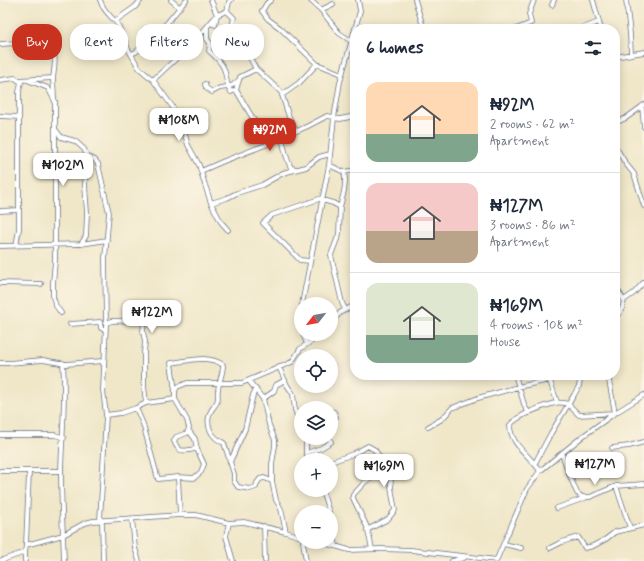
<!DOCTYPE html>
<html lang="en">
<head>
<meta charset="utf-8">
<style>
  body { margin:0; font-family:Mynerve,sans-serif; background:#f6f6f7; color:#1f2937; height:100vh; display:flex; flex-direction:column; font-size:15px; white-space:nowrap }
  * { box-sizing:border-box; margin:0 }
  p { font-size:13px; color:#747a83 }
  .icon { flex:none; width:22px; height:22px; fill:none; stroke:currentColor; stroke-width:2; stroke-linecap:round; stroke-linejoin:round }
  .map { position:relative; flex:1; overflow:hidden }
  .sheet { position:absolute; left:350px; top:24px; width:270px; height:356px; display:flex; flex-direction:column; background:#fff; border-radius:16px; box-shadow:0 2px 10px #0003 }
  .sheet>* { flex:none }
  .hud { position:absolute; left:12px; top:24px; width:278px; height:36px; display:flex; gap:8px }
  .needle { width:26px; rotate:239deg }
  .tools { position:absolute; left:294px; top:297px; display:grid; gap:8px }
  .tools a { display:grid; place-items:center; width:44px; height:44px; border-radius:50%; background:#fff; box-shadow:0 2px 10px #0003; font-size:20px }
  .price { position:absolute; translate:-50% -34px; padding:0 9px; border-radius:8px; background:#fff; color:#222; font-size:13px; line-height:26px; filter:drop-shadow(0 1px 2px #0008) }
  .price::after { content:''; position:absolute; left:50%; top:24px; width:12px; height:9px; margin-left:-6px; background:inherit; clip-path:polygon(0 0,100% 0,50% 100%) }
  .price.current { background:#c8321e; color:#fff }
  ul { padding:0; list-style:none }
  li { display:flex; align-items:center; gap:12px; height:100px; padding:0 16px }
  li+li { border-top:1px solid #e0e1e3 }
  li span { display:grid; place-items:center; flex:none; width:112px; height:80px; border-radius:12px; color:#555 }
  li>.icon { margin-inline-start:auto }
  span .icon { width:48px; height:48px; fill:#fffc; stroke-width:1 }
  li b { font-size:17px }
  h2 { display:flex; justify-content:space-between; align-items:center; height:48px; padding:0 16px; font-size:17px }
  .tag { padding:0 14px; border-radius:16px; background:#fff; box-shadow:0 2px 10px #0003; font-size:14px; line-height:36px }
  .tag.current { background:#c8321e; color:#fff }
  .map>svg:first-child { display:block }
</style>
</head>
<body>
<div class="map">
<svg width="644" height="561" viewBox="0 0 644 561">
  <rect width="100%" height="100%" fill="#fcf5e5"/>
  <filter id="ink" filterUnits="userSpaceOnUse"><feTurbulence type="fractalNoise" baseFrequency=".025" numOctaves="2"/><feDisplacementMap in="SourceGraphic" scale="8" xChannelSelector="R" yChannelSelector="G"/><feConvolveMatrix kernelMatrix="1 2 1 2 8 2 1 2 1" color-interpolation-filters="sRGB"/></filter>
  <filter id="wash" filterUnits="userSpaceOnUse"><feTurbulence type="fractalNoise" baseFrequency=".012" numOctaves="4" result="noise"/><feDisplacementMap in="SourceGraphic" scale="16" xChannelSelector="R" yChannelSelector="G"/><feGaussianBlur stdDeviation="0.9" result="paint"/><feColorMatrix in="noise" values="0 0 0 0 0 0 0 0 0 0 0 0 0 0 0 0 0 1.4 0 .05"/><feComposite in="paint" operator="in"/></filter>
  <g filter="url(#wash)">
    <rect width="100%" height="100%" fill="#f0e7c9"/>
  </g>
  <g filter="url(#ink)">
    <g fill="none" stroke-linecap="round" stroke-linejoin="round">
      <!-- minor casing -->
      <g stroke="#666f83" stroke-width="5.5">
        <path id="minor" d="M100,0C104,13 111,15 118,25C123,35 125,45 131,54L136,52L150,39
          M171,0L179,7
          M231,0L229,2L227,11L234,18L231,30L238,47L250,58L256,69L281,92L289,117L296,131
          M271,0L267,3L262,11L268,19L280,28L317,64L342,74
          M310,0L321,10L339,33L351,41
          M415,0L422,23L420,29
          M593,0L601,29
          M626,0L630,34L631,54
          M552,5L554,0
          M321,10L333,4
          M115,21L135,7L141,0
          M210,23L215,25L217,15L227,11
          M207,27V39L210,43L209,51C215,56 221,62 224,69C227,77 226,85 231,92L236,90
          M516,29L531,23L529,14L534,0
          M580,29L599,22
          M144,30L150,39L167,23L186,0
          M0,44C12,44 50,38 54,53C56,60 54,71 53,78L18,80
          M131,54L139,68L153,80L172,106L183,128L188,145L199,165L205,185L211,203L221,222L228,230
          M615,57L644,52
          M217,58L238,47
          M256,69L240,77L236,90L268,144
          M53,78L54,98
          M0,80L15,78L21,82L19,92V210
          M27,80L48,88L55,101V129L61,137L75,141L84,149L87,156L95,160L98,164L109,213L105,258L106,325L103,390L106,415L100,520
          M153,80L193,43L217,15L211,0
          M205,84L206,88L212,92L220,88L228,87L233,85L239,80
          M282,95L299,83L317,64
          M642,106L644,127
          M0,116L19,117
          M334,118L340,119L355,116
          M615,123L626,118L644,105
          M55,129V261L53,283V297L56,306L61,313
          M282,138C284,148 286,158 291,168L297,169
          M615,146L626,164L634,174L644,206
          M329,165L344,172L355,170
          M201,171L224,161L268,144L308,126L327,116L334,117
          M322,200L333,203L340,207L339,234L331,255L342,303L345,309
          M211,203L227,198L237,193L262,185L283,173L306,167L319,157L330,154
          M340,207C343,196 347,183 344,172
          M0,211L19,210V229L16,246
          M81,244L86,236L87,213L85,185L87,156
          M0,246L81,244L107,240
          M310,261L300,260L263,223L272,215L322,198
          M0,283L41,284
          M615,286L624,300
          M302,304L329,165L334,118L340,82L360,11L358,0
          M615,317C622,312 623,307 624,300L634,293L644,282
          M331,322L341,312L355,305
          M106,323L112,321L144,320L143,332L145,341L144,353V386L146,403
          M70,324L100,322L101,328L105,330
          M303,334L307,344
          M0,363H9L43,360L66,364L103,361V364
          M63,363C66,400 62,435 61,471C61,501 63,531 64,561
          M279,367L287,385L293,394L295,410L301,426
          M515,375L525,407L529,413
          M548,375L557,402
          M249,381L263,399L269,425L275,440V446L272,464V481L276,500L281,509L286,532
          M175,391L171,363C187,361 209,354 223,365C223,374 219,381 218,390C217,394 219,398 217,402C215,406 212,408 210,413C205,426 212,438 224,443L234,474V481L238,487L250,489L256,487L257,483L260,479L264,478L272,481
          M263,399L274,391L276,385L285,380
          M136,408L146,403L175,399
          M331,412H334L336,417L331,420
          M106,415L121,413L136,408L143,424L158,479L178,477
          M428,427L442,419L452,408L478,398L518,387L549,380
          M189,431L195,439L197,449
          M0,435H55L64,438
          M306,438V453L309,460
          M612,448L629,446L644,442
          M306,453L321,448L331,442L329,438
          M562,454L569,474L577,493L582,497H590L616,486L644,484
          M230,462L245,429L253,395L256,389
          M331,462L353,454L368,446L375,450L390,474
          M535,463L551,433L574,395L579,386L581,375
          M0,471H61
          M540,471C531,456 510,445 510,425C518,415 543,406 555,403C559,402 564,403 568,404L579,415L615,413L608,375
          M616,486L630,528
          M322,490L329,512
          M557,508L585,498
          M180,515L178,477L194,478L201,472L204,464L197,449C186,449 180,456 174,441L176,437L187,433L189,428L187,420L175,399V391L177,387L187,383H242L292,362L300,349L322,334
          M132,519L135,548L139,561
          M102,520L103,561
          M331,520L336,546
          M229,523L226,536L233,561
          M264,526L265,561
          M367,530L388,519L395,510C393,496 382,461 405,463
          M303,542L306,561
          M321,542L349,550L381,549L411,550L497,560
          M504,544L521,548
          M26,545L29,472
          M550,548L562,542L578,537L585,548L593,546L606,539L615,532L644,525
          M372,549L367,527L353,498V495L365,482L386,468
          M0,561L25,552
          M25,561V552L26,545L63,535L85,523L93,521L180,515H196L229,523L244,522L286,532L301,537
          M452,561L464,558
          M496,561L527,489L540,471L583,436L615,413L644,395"/>
      </g>
      <!-- minor -->
      <use href="#minor" stroke="#fff" stroke-width="4"/>
    </g>
  </g>
</svg>
<div class="tools">
<a><svg class="needle" viewBox="-14 -14 28 28"><path d="M0-13l5 13h-10z" fill="#e53935"/><path d="M0 13l5-13h-10z" fill="#747a83"/></svg></a>
<a><svg class="icon" aria-label="locate" viewBox="0 0 24 24"><circle cx="12" cy="12" r="6"/><path d="M12 2v4M12 18v4M2 12h4M18 12h4"/></svg></a>
<a><svg class="icon" aria-label="layers" viewBox="0 0 24 24"><path d="M12 4l9 5-9 5-9-5zM3 14l9 5 9-5"/></svg></a>
<a>+</a>
<a>−</a>
</div>
<b class="price" style="left:179px;top:142px">₦108M</b>
<b class="price current" style="left:270px;top:152px">₦92M</b>
<b class="price" style="left:63px;top:187px">₦102M</b>
<b class="price" style="left:152px;top:334px">₦122M</b>
<b class="price" style="left:595px;top:486px">₦127M</b>
<b class="price" style="left:384px;top:488px">₦169M</b>
<div class="hud">
<a class="tag current">Buy</a>
<a class="tag">Rent</a>
<a class="tag">Filters</a>
<a class="tag">New</a>
</div>
<section class="sheet">
<h2>6 homes<svg class="icon" aria-label="filters" viewBox="0 0 24 24"><path d="M4 7h16M4 17h16"/><circle cx="9" cy="7" r="2"/><circle cx="15" cy="17" r="2"/></svg></h2>
<ul>
<li><span style="background:linear-gradient(#ffd9b3 65%,#7fa58c 0)"><svg class="icon" aria-label="home" viewBox="0 0 24 24"><path d="M3 11l9-7 9 7M6 9v11h12V9"/></svg></span><div><b>₦92M</b><p>2 rooms · 62 m²</p><p>Apartment</p></div></li>
<li><span style="background:linear-gradient(#f6c9c9 60%,#b9a48a 0)"><svg class="icon" aria-label="home" viewBox="0 0 24 24"><path d="M3 11l9-7 9 7M6 9v11h12V9"/></svg></span><div><b>₦127M</b><p>3 rooms · 86 m²</p><p>Apartment</p></div></li>
<li><span style="background:linear-gradient(#dfe7d0 65%,#7fa58c 0)"><svg class="icon" aria-label="home" viewBox="0 0 24 24"><path d="M3 11l9-7 9 7M6 9v11h12V9"/></svg></span><div><b>₦169M</b><p>4 rooms · 108 m²</p><p>House</p></div></li>
</ul>
</section>
</div>
</body>
</html>
